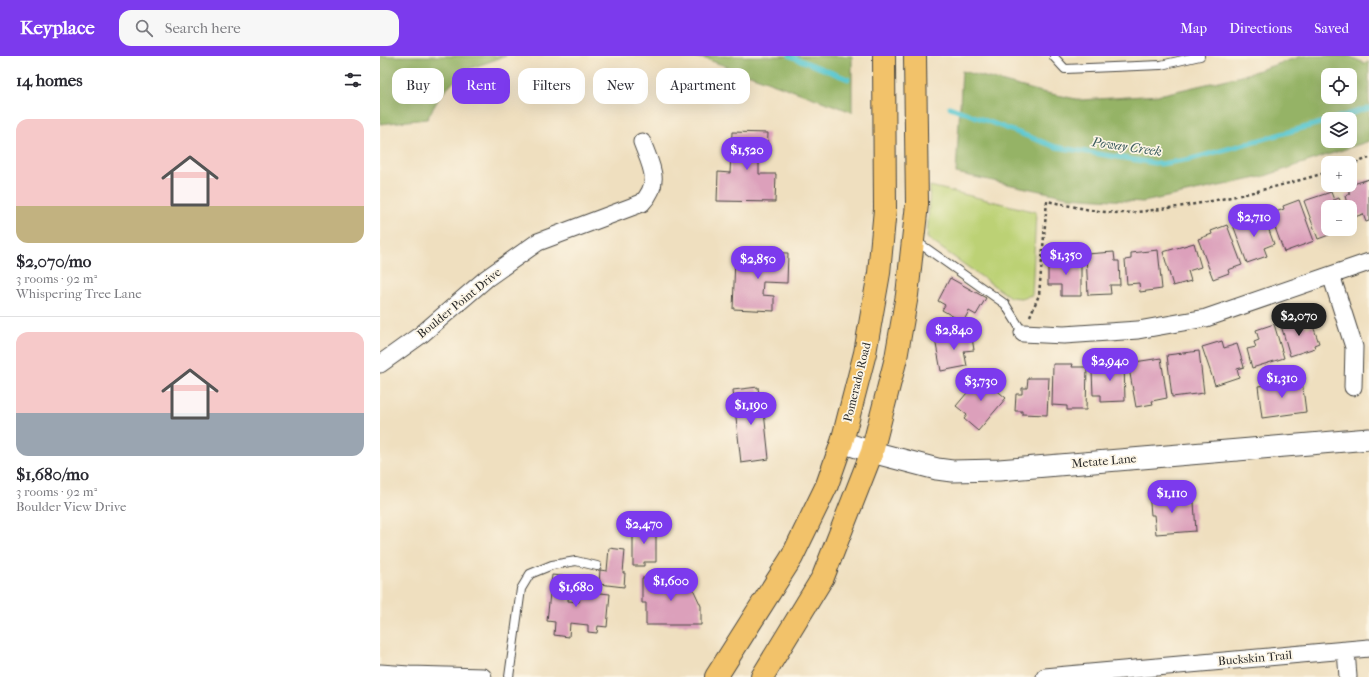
<!DOCTYPE html>
<html lang="en">
<head>
<meta charset="utf-8">
<style>
  body { margin:0; font-family:"IM FELL French Canon",serif; background:#f7f7f7; color:#2b2b33; height:100vh; display:flex; flex-direction:column; font-size:15px; white-space:nowrap }
  * { box-sizing:border-box; margin:0 }
  p { font-size:13px; color:#7c7c81 }
  .icon { flex:none; width:22px; height:22px; fill:none; stroke:currentColor; stroke-width:2; stroke-linecap:round; stroke-linejoin:round }
  .map { position:relative; flex:1; overflow:hidden }
  .sheet { display:flex; flex-direction:column; background:#fff; width:380px }
  .sheet>* { flex:none }
  .top-card { position:absolute; left:12px; top:12px; width:380px; height:36px; display:flex; gap:8px }
  .tools { position:absolute; left:941px; top:12px; display:grid; gap:8px }
  .tools a { display:grid; place-items:center; width:36px; height:36px; border-radius:8px; background:#fff; box-shadow:0 4px 16px #0002; font-size:20px }
  .price { position:absolute; translate:-50% -34px; padding:0 9px; border-radius:14px; background:#7c3aed; color:#fff; font-size:13px; line-height:26px; filter:drop-shadow(0 1px 2px #0008) }
  .price::after { content:''; position:absolute; left:50%; top:24px; width:12px; height:9px; margin-left:-6px; background:inherit; clip-path:polygon(0 0,100% 0,50% 100%) }
  .price.active { background:#222; color:#fff }
  ul { padding:0; list-style:none }
  li { display:grid; align-content:center; gap:8px; height:212px; padding:0 16px }
  li+li { border-top:1px solid #e1e1e2 }
  li span { display:grid; place-items:center; height:124px; border-radius:12px; color:#555 }
  li>.icon { margin-inline-start:auto }
  span .icon { width:72px; height:72px; fill:#fffc; stroke-width:1 }
  li b { font-size:17px }
  h2 { display:flex; justify-content:space-between; align-items:center; height:48px; padding:0 16px; font-size:17px }
  .tag { padding:0 14px; border-radius:12px; background:#fff; box-shadow:0 4px 16px #0002; font-size:14px; line-height:36px }
  .tag.active { background:#7c3aed; color:#fff }
  header { display:flex; align-items:center; gap:24px; box-sizing:border-box; height:56px; padding:0 20px; background:#7c3aed; color:#fff }
  header strong { font-size:19px }
  nav { display:flex; gap:22px; margin-inline-start:auto; font-size:14px }
  .search { width:280px; height:36px; background:#f7f7f7; display:flex; align-items:center; gap:10px; box-sizing:border-box; padding:0 14px; border-radius:12px; color:#7c7c81; font-size:15px }
  main { display:flex; flex:1; min-height:0 }
  .map>svg:first-child { display:block }
</style>
</head>
<body>
<header>
<strong>Keyplace</strong>
<div class="search"><svg class="icon" aria-label="search" viewBox="0 0 24 24"><circle cx="10" cy="10" r="6"/><path d="M15 15l6 6"/></svg>Search here</div>
<nav><a>Map</a><a>Directions</a><a>Saved</a></nav>
</header>
<main>
<section class="sheet">
<h2>14 homes<svg class="icon" aria-label="filters" viewBox="0 0 24 24"><path d="M4 7h16M4 17h16"/><circle cx="9" cy="7" r="2"/><circle cx="15" cy="17" r="2"/></svg></h2>
<ul>
<li><span style="background:linear-gradient(#f6c9c9 70%,#c2b280 0)"><svg class="icon" aria-label="home" viewBox="0 0 24 24"><path d="M3 11l9-7 9 7M6 9v11h12V9"/></svg></span><div><b>$2,070/mo</b><p>3 rooms · 92 m²</p><p>Whispering Tree Lane</p></div></li>
<li><span style="background:linear-gradient(#f6c9c9 65%,#9aa5b1 0)"><svg class="icon" aria-label="home" viewBox="0 0 24 24"><path d="M3 11l9-7 9 7M6 9v11h12V9"/></svg></span><div><b>$1,680/mo</b><p>3 rooms · 92 m²</p><p>Boulder View Drive</p></div></li>
</ul>
</section>
<div class="map">
<svg width="989" height="621" viewBox="0 0 989 621">
  <rect width="100%" height="100%" fill="#fcf5e5"/>
  <filter id="ink" filterUnits="userSpaceOnUse"><feTurbulence type="fractalNoise" baseFrequency=".025" numOctaves="2"/><feDisplacementMap in="SourceGraphic" scale="8" xChannelSelector="R" yChannelSelector="G"/><feConvolveMatrix kernelMatrix="1 2 1 2 8 2 1 2 1" color-interpolation-filters="sRGB"/></filter>
  <filter id="wash" filterUnits="userSpaceOnUse"><feTurbulence type="fractalNoise" baseFrequency=".012" numOctaves="4" result="noise"/><feDisplacementMap in="SourceGraphic" scale="16" xChannelSelector="R" yChannelSelector="G"/><feGaussianBlur stdDeviation="0.9" result="paint"/><feColorMatrix in="noise" values="0 0 0 0 0 0 0 0 0 0 0 0 0 0 0 0 0 1.4 0 .05"/><feComposite in="paint" operator="in"/></filter>
  <g filter="url(#wash)">
    <rect width="100%" height="100%" fill="#efdfbf"/>
    <!-- green -->
    <path fill="#bcd175" stroke="#747e50" d="M550,130L656,156L652,239L641,242L630,241L547,182Z"/>
    <!-- forest -->
    <path fill="#95b366" stroke="#606f48" fill-rule="evenodd" d="M0,0H126L85,14L60,40L47,63L0,68Z
      M309,0H472V56L326,3Z
      M922,0H969L984,7L989,6V85L882,121L763,146L688,141L576,117L582,15L662,36L701,44L779,39L861,20ZM948,19H970V41H948ZM948,63H970V85H948Z"/>
    <g fill="none" stroke-linecap="round" stroke-linejoin="round">
      <!-- stream -->
      <path stroke="#5bc8d0" stroke-width="5" d="M410,0L468,23
        M570,51L676,91L780,108L811,103L948,65
        M953,63L989,52"/>
    </g>
    <g id="blocks">
      <!-- building -->
      <path fill="#dca0bb" d="M352,76L388,77L387,102H379V118H396L395,146L337,145L338,116L350,117Z
        M989,123V165L986,166L983,158L972,162L970,151H968L965,140L970,138L967,130Z
        M951,136L954,144L959,142L963,151H948V173H959L960,175L938,183L924,145Z
        M919,144L934,185L904,196L890,158L904,153L903,150Z
        M878,160L881,168L886,166L894,188L884,192L887,200L867,207L853,169Z
        M847,169L862,209L848,214L849,217L833,223L818,183L832,178L831,175Z
        M814,187L821,211L808,215L811,225L793,230L783,196Z
        M778,194L782,233L760,236L759,227L747,228L745,204L751,203V197Z
        M372,196L408,197L407,227L383,226L382,239L394,240V255L353,253L355,202L372,203Z
        M734,196L735,205H739L740,229H730L731,238L708,239L706,198Z
        M675,203H701V240H681V229H668V205H675Z
        M570,222L606,242L596,259L589,255L583,266L562,254L565,249L558,245Z
        M917,261L919,270L925,268L926,272L933,270L939,287L934,289L935,292L910,300L900,266Z
        M894,268L904,302L872,312L867,293L876,291L874,286L879,284L876,274Z
        M591,276L594,294L584,295L587,310L561,315L555,283Z
        M842,285L844,292L857,288L864,311L857,313L859,321L835,329L822,291Z
        M819,295L824,337L792,341L787,299Z
        M781,302L787,342L772,345L773,348L756,351L748,307Z
        M724,306H744L745,345L721,346V339H713L712,315H724Z
        M673,308H693L692,311H707L706,354H687V350L672,349Z
        M603,318L616,329L614,332L626,342L598,375L584,363L587,359L576,350Z
        M648,322H669L667,359L642,358V355H635L636,338H642V332H647Z
        M922,324L926,356L882,362L878,330Z
        M378,331L381,356H384L389,403L361,407L353,334Z
        M788,434L789,448L814,446L816,475L776,478L774,459H771L769,436Z
        M253,469H276V506H264V510H253Z
        M229,492L245,494L243,517H245L244,531L219,528L220,514L227,515Z
        M172,519L190,521L188,545L199,546L200,535L230,538L227,571L218,570L217,577L208,576V569L190,567L189,581L174,579L175,566L167,565Z
        M262,522H308L321,550V569H266V547H262Z"/>
    </g>
  </g>
  <g filter="url(#ink)">
    <use href="#blocks" fill-opacity="0" stroke="#484641" stroke-width="1"/>
    <g fill="none" stroke-linecap="round" stroke-linejoin="round">
      <!-- service casing -->
      <g stroke="#484641" stroke-width="10">
        <path id="service" d="M674,1L685,13L781,9L820,0
          M536,185L625,248L643,277
          M129,621L141,533L150,518L172,509L196,505L217,510"/>
      </g>
      <!-- minor casing -->
      <g stroke="#484641" stroke-width="19">
        <path id="minor" d="M951,219L974,291L973,331
          M643,277L684,279L758,274L826,262L989,206
          M0,308L42,278L107,222L158,186L262,147C282,126 271,110 262,86
          M966,594L968,621
          M0,617L29,619L103,621
          M665,621L989,592"/>
      </g>
      <!-- tertiary casing -->
      <g stroke="#484641" stroke-width="23">
        <path id="tertiary" d="M462,386L492,396L557,413L572,415L619,414L989,383"/>
      </g>
      <!-- primary casing -->
      <g stroke="#484641" stroke-width="24">
        <path id="primary" d="M336,621L412,501L447,429L462,386L485,297L499,217L505,153L504,0
          M382,621L443,521L492,396L516,302L527,239L537,148L535,0"/>
      </g>
      <!-- path -->
      <path stroke="#484641" stroke-width="2.5" stroke-dasharray="3 3" stroke-linecap="butt" d="M970,109L989,102
        M650,260L659,239L667,145C691,150 715,156 739,157C758,157 778,153 797,151C848,143 898,131 948,116"/>
      <!-- service -->
      <use href="#service" stroke="#fff" stroke-width="8"/>
      <!-- minor -->
      <use href="#minor" stroke="#fff" stroke-width="17"/>
      <!-- tertiary -->
      <use href="#tertiary" stroke="#fff" stroke-width="21"/>
      <!-- primary -->
      <use href="#primary" stroke="#f2c26a" stroke-width="22"/>
    </g>
  </g>
  <g text-anchor="middle" stroke-width="3.5" stroke-linejoin="round" paint-order="stroke">
    <!-- street labels -->
    <g font-size="12" fill="#2b2b2b" stroke="#fcf5e5">
      <text transform="translate(79 247) rotate(-39)" y="4">Boulder Point Drive</text>
      <text transform="translate(477 326) rotate(-76)" y="4">Pomerado Road</text>
      <text transform="translate(724 405) rotate(-5)" y="4">Metate Lane</text>
      <text transform="translate(875 602) rotate(-5)" y="4">Buckskin Trail</text>
    </g>
    <!-- water labels -->
    <g font-size="13" font-style="italic" fill="#395a5d" stroke="#fcf5e5">
      <text transform="translate(747 90) rotate(8)" y="5">Poway Creek</text>
    </g>
  </g>
</svg>
<div class="tools">
<a><svg class="icon" aria-label="locate" viewBox="0 0 24 24"><circle cx="12" cy="12" r="6"/><path d="M12 2v4M12 18v4M2 12h4M18 12h4"/></svg></a>
<a><svg class="icon" aria-label="layers" viewBox="0 0 24 24"><path d="M12 4l9 5-9 5-9-5zM3 14l9 5 9-5"/></svg></a>
<a>+</a>
<a>−</a>
</div>
<b class="price" style="left:367px;top:115px">$1,520</b>
<b class="price" style="left:874px;top:182px">$2,710</b>
<b class="price" style="left:686px;top:220px">$1,350</b>
<b class="price" style="left:378px;top:224px">$2,850</b>
<b class="price active" style="left:919px;top:281px">$2,070</b>
<b class="price" style="left:574px;top:295px">$2,840</b>
<b class="price" style="left:730px;top:326px">$2,940</b>
<b class="price" style="left:902px;top:343px">$1,310</b>
<b class="price" style="left:601px;top:346px">$3,730</b>
<b class="price" style="left:371px;top:370px">$1,190</b>
<b class="price" style="left:792px;top:458px">$1,110</b>
<b class="price" style="left:264px;top:489px">$2,470</b>
<b class="price" style="left:291px;top:546px">$1,600</b>
<b class="price" style="left:196px;top:552px">$1,680</b>
<div class="top-card">
<a class="tag">Buy</a>
<a class="tag active">Rent</a>
<a class="tag">Filters</a>
<a class="tag">New</a>
<a class="tag">Apartment</a>
</div>
</div>
</main>
</body>
</html>
